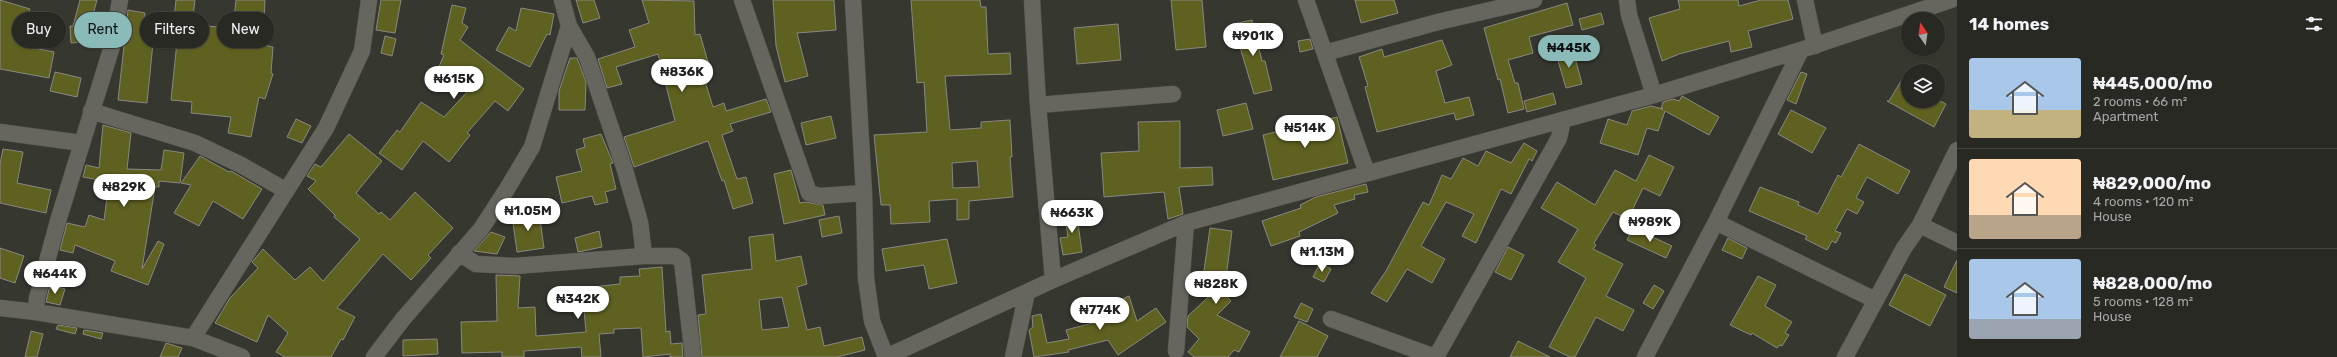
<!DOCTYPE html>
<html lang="en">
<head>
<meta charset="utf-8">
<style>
  body { margin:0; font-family:Rubik,sans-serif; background:#343530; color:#f1f3f6; height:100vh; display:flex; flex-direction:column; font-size:15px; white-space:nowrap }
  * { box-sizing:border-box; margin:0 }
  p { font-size:13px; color:#a5a6a6 }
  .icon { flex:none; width:22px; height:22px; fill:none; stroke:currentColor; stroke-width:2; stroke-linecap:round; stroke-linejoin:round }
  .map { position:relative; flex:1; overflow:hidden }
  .details { display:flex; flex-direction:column; background:#282923; width:380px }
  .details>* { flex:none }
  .top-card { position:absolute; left:12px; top:12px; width:380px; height:36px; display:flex; gap:8px }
  .needle { width:26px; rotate:347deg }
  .controls { position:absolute; left:1901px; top:12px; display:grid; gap:8px }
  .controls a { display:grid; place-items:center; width:44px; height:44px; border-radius:50%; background:#282923; box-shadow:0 1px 3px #0004,0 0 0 1px #444541; font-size:20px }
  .price { position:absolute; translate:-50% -34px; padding:0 9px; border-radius:14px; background:#fff; color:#222; font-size:13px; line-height:26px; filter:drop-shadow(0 1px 2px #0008) }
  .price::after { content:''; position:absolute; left:50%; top:24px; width:12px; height:9px; margin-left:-6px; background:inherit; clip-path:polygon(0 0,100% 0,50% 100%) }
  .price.current { background:#8bbbb9; color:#111 }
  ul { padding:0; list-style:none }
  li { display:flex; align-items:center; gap:12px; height:100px; padding:0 12px }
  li+li { border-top:1px solid #444541 }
  li span { display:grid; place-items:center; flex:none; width:112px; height:80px; border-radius:4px; color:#555 }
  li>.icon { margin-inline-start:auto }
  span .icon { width:48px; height:48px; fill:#fffc; stroke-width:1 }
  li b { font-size:17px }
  h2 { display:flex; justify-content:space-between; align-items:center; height:48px; padding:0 12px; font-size:17px }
  .tag { padding:0 14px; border-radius:18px; background:#282923; box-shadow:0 1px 3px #0004,0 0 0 1px #444541; font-size:14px; line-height:36px }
  .tag.current { background:#8bbbb9; color:#111 }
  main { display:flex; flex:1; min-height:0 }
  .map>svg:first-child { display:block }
</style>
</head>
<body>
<main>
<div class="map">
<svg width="1957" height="357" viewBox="0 0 1957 357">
  <rect width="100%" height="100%" fill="#36372f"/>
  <!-- building -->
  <path fill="#5f6121" stroke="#888880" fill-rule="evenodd" d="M0,0L30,9L19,45L54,52L49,78L0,69Z
    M80,0H97L90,25L96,24L97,41L71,43L70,26H73Z
    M176,0H195L192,25L233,28L236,0H265L263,45L273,47L271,73L273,74L265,99L259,97L251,137L228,133L231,117L191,113L192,102L171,100L178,32L154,33L147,103L118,100L128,10L145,13L144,20L174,18Z
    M381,0H401L395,33L376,30Z
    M576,0H594L600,18L583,23Z
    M642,0L694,1L695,35L700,34L708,62L700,65L713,107L724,103L726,111L766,99L771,112L730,124L733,131L722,135L737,179L746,177L753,203L733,209L724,180L722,181L708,141L634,167L624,137L675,121L658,54L616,67L622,84L607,88L598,59L635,47L629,30L649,23Z
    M773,0H834L836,30L797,33L808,76L785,82L776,46Z
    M911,0H980L981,7H986L988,54L1010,53L1011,74L945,76L950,130L981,128V122L1010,120L1012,157H1010L1013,197L969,201V219L957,220V199L929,201L930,222L891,224L890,205H881L874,135L927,132L924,82L917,83ZM977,161L979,187L953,188L952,163Z
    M1171,0H1202L1206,47L1176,50Z
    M1355,0H1394L1398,13L1361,23Z
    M1678,0H1738L1739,6L1761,0H1788L1793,19L1748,31L1752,47L1731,52L1729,41L1679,54L1662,61L1649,18L1680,9Z
    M1567,3L1573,25L1529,37L1533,53L1508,60L1515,83H1518L1524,109L1508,113L1500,79L1498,80L1484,28Z
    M452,5L466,8L462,23L468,27L460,40L524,89L508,111L495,101L467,133L470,135L449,162L423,141L402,170L379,153L397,130L400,132L421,102L444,117L467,92L434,78L444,55L441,54Z
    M521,8L554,14L550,35L547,34L530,67L496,50L509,27L516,31Z
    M1601,13L1604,24L1582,30L1579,19Z
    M1252,20L1262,61H1265L1272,90L1254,94L1233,24Z
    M1118,24L1121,60L1077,64L1074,28Z
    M385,36L396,39L392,56L381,53Z
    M1310,39L1313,49L1300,52L1298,41Z
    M1442,40L1452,65L1436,71L1445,103L1469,97L1474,115L1456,120L1454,113L1377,132L1365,87L1368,86L1359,57L1382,49L1384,57Z
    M1573,50L1582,84L1566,88L1556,54Z
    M570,58H577L586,82L585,110H559V91Z
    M1908,69V101H1940L1946,104L1934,127L1887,101H1889Z
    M55,72L81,78L77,97L50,91Z
    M1801,72L1807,74L1796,104L1787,100Z
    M1553,93L1556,104L1527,112L1524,101Z
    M1682,96L1719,117L1709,135L1665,111L1658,131L1647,128L1638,155L1600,143L1608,119L1627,125L1632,111L1651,106L1663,109H1661L1663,102L1673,99L1679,101Z
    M1246,103L1253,129L1223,136L1217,110Z
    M1791,110L1826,128L1812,153L1778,134Z
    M831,116L836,138L806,145L801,123Z
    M1337,117L1348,163L1273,180L1263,135Z
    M296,119L311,126L302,143L287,137Z
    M1180,121V168L1212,167L1213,185L1179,187L1183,214L1168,219L1164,192L1104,197L1101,153L1139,151L1138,122Z
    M103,125L131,133L127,169L161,170L164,150L184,153L180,183L159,181V187H155L142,269L158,241L164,244L148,285L111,271L115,261L75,245L73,253L60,250L67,223L85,227L89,215L104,220L109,182L83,177L86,165L99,168Z
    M349,134L382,161L356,193L379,214L381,212L390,220L415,192L453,228L428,255L431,258L411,280L383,254L337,308L355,317L343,340L341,339L331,357H285L276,352L288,333L268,315L257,342L215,323L230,298L258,268L252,262L263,249L295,280L310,267L323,281L360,239L334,217L335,215L308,189L316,181L307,176L315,164L321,167Z
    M601,134L613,163L610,164L616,189L605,192L608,202L595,205L592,196L562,203L556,177L582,171L576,150L585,147L583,139Z
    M1524,143L1537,151L1532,161L1529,159L1511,194L1501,189L1476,243L1462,236L1474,214L1446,202L1421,246L1445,259L1432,283L1407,269L1387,302L1371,293L1386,271L1423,202L1429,205L1442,175L1451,179L1463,158L1478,166L1486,151L1511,163Z
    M1859,144L1910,171L1898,194L1867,177L1856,198L1864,202L1857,214L1847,209L1835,231L1841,233L1836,243L1832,241L1827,250L1805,239L1807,236L1749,211L1760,187L1799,202L1798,205L1818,214L1838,175L1841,177Z
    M3,149L23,152L17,183L51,190L46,213L0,203V164Z
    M1649,155L1674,167L1660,196L1643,188L1628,219L1613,212L1594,243L1596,245L1593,249L1623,264L1606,296L1634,310L1623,331L1596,317L1575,357H1570L1549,347L1586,278L1558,262L1578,229L1541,208L1557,182L1595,205L1615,170L1636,181Z
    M200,156L229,172L231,171L262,189L243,219L213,201L199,226L174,213L191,185L181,183Z
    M791,170L800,203L805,202L823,205L825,215L784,224L774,174Z
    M1366,184L1368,192L1354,195L1355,199L1334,205L1338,213L1299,232L1300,236L1271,246L1262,221L1301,208L1300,205L1316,197Z
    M1076,209L1082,252L1063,255L1060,238L1068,237L1064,211Z
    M539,212L544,248L517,252L512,216Z
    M839,216L842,233L822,237L819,220Z
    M1210,228L1232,231L1224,294L1231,301L1217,315L1250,332L1239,352L1234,350L1228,357H1194L1188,352L1199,339L1187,327L1188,316L1219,287L1202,285Z
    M1633,228L1672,246L1666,258L1627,240Z
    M599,231L602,247L578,252L575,238Z
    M491,232L505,237L497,254L474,251Z
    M773,234L776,261L801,256L807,284L797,287L807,330L820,327L824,346L862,337L865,350L837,357H702L698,315L706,314L702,275L752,269L749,237ZM782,297L789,327L762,330L759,300Z
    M1728,238L1747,248L1742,259L1722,250Z
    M947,239L957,283L929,289L924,265L886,271L882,249Z
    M1508,247L1524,255L1511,280L1495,272Z
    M0,248L24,256L15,283L0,278Z
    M1957,260V293L1944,287Z
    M1320,263L1331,269L1324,282L1313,277Z
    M662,267L666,332L670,331L671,344L682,343L683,357H670V354L643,357L641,328L614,329V333L599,334L601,357H582L581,347L524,351V357H502V352L462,353L461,322L497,321L496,275L520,276L518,308L535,307L536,336L586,332L583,298L593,297L592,287L620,284V277L640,276L639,269Z
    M1905,274L1946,295L1930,326L1889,305Z
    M1758,276L1776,285L1765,306L1792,322L1785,333L1789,335L1782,346L1780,345L1777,348L1752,333L1751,335L1730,325Z
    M50,285L65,289L60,305L46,302Z
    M1654,285L1664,291L1653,309L1643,303Z
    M1129,296L1137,321L1156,308L1166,322L1118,355L1108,340L1068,350L1069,352L1034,357L1029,330L1033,327L1032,316L1041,314L1047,343L1069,339L1066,330L1108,319L1106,307Z
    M1301,303L1313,309L1307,322L1294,317Z
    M1299,321L1328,336L1317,357H1280Z
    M58,325L77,328L75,334L56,329Z
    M84,330L103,333L101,339L83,334Z
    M31,331L43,334L37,357H25Z
    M437,339L438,354L403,356V340Z
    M1518,341L1550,357H1510Z
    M166,343L182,348L178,357H160Z"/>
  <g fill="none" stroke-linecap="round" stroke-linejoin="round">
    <!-- minor casing -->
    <g stroke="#55554f" stroke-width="17">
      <path id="minor" d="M120,0L113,43L58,221L37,298L36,312L193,338L242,357
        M562,0L569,26L587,57L624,167L640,222L644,256
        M742,0L809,193L820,196L864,193
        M853,0L864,193L866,278L872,321L886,357
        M1032,0L1038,105L1053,280
        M1306,0L1367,173
        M1627,0L1629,15L1654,95
        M1805,0L1815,46
        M1325,53L1438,22L1534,0
        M1038,105L1173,94
        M91,111L195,143L241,165L285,190
        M0,132L81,143
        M1716,222L1875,300
        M1920,225L1957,243
        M459,253L476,264L515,266L644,256H675L682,261L693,357
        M0,308L36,312
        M1331,319L1435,357
        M193,338L326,128L362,51L369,0
        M1176,351L1186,223
        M374,357L403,319L481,229L507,189L532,147L569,26
        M886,357L1053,280L1186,223L1654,95L1801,50L1951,0
        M1013,357L1027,292
        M1436,357L1559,138L1563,120
        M1645,357L1716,222L1801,50
        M1845,357L1904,248L1920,225L1957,150"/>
    </g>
    <!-- minor -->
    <use href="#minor" stroke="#66665e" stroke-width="16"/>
  </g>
</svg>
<div class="controls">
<a><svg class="needle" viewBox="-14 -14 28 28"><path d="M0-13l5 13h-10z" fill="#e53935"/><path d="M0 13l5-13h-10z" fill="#a5a6a6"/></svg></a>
<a><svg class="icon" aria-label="layers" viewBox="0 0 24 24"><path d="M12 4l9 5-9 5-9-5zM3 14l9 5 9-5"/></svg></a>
</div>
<b class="price" style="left:1253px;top:57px">₦901K</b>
<b class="price current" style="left:1569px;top:69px">₦445K</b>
<b class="price" style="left:682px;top:93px">₦836K</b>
<b class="price" style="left:454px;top:100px">₦615K</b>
<b class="price" style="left:1305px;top:149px">₦514K</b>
<b class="price" style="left:124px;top:208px">₦829K</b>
<b class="price" style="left:528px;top:232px">₦1.05M</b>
<b class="price" style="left:1072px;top:234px">₦663K</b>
<b class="price" style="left:1650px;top:243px">₦989K</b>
<b class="price" style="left:1322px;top:273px">₦1.13M</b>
<b class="price" style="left:55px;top:295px">₦644K</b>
<b class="price" style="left:1216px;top:305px">₦828K</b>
<b class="price" style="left:578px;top:320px">₦342K</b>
<b class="price" style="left:1100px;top:331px">₦774K</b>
<div class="top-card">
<a class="tag">Buy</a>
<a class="tag current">Rent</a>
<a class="tag">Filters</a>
<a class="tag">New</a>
</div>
</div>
<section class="details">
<h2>14 homes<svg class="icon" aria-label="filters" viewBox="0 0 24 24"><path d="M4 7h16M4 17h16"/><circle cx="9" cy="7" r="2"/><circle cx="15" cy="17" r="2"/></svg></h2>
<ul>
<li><span style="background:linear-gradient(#a9c7e8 65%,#c2b280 0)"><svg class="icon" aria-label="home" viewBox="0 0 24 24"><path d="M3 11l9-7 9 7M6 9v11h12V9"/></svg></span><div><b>₦445,000/mo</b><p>2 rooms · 66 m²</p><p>Apartment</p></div></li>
<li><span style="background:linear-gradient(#ffd9b3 70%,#b9a48a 0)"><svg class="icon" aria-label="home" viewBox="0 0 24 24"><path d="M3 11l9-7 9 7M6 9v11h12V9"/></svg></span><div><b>₦829,000/mo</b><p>4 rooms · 120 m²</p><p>House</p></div></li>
<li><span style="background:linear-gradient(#a9c7e8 75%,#9aa5b1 0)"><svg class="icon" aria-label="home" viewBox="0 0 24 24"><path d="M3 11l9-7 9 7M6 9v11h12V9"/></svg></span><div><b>₦828,000/mo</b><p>5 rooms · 128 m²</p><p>House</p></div></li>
</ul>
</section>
</main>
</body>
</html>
